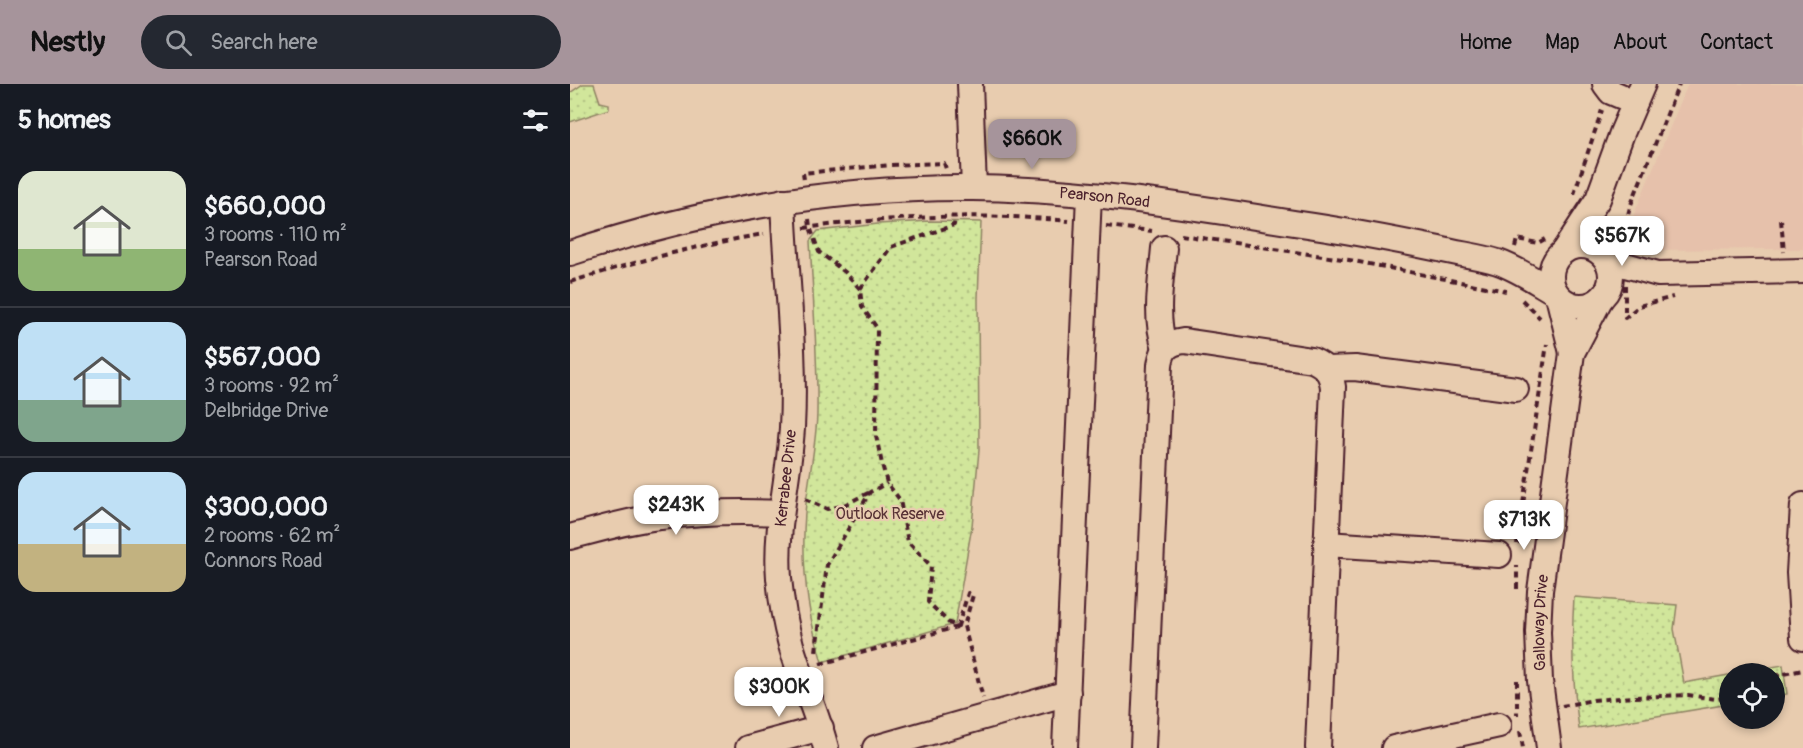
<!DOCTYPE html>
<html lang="en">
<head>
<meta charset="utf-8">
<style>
  body { margin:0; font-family:Pangolin,sans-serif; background:#242831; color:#f1f3f6; height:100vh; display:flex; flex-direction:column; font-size:22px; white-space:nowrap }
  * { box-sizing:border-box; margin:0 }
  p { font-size:20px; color:#9ea1a6 }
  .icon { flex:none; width:33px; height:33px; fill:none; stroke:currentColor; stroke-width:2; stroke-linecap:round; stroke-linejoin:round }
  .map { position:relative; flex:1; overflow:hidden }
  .side { display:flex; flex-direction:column; background:#171b24; width:570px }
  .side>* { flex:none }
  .tools { position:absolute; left:1149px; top:579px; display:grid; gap:12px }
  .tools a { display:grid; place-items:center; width:66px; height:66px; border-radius:50%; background:#171b24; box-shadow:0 3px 9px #0003; font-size:30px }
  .price { position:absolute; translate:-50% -51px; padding:0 14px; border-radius:12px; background:#fff; color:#222; font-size:20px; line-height:39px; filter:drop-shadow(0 2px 3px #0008) }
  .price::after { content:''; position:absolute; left:50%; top:36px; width:18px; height:14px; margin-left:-9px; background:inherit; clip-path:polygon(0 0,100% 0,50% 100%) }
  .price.current { background:#a6949b; color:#111 }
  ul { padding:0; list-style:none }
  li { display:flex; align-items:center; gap:18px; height:150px; padding:0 18px }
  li+li { border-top:2px solid #363941 }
  li span { display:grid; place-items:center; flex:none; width:168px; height:120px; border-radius:18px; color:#555 }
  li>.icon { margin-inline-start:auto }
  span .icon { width:72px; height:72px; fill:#fffc; stroke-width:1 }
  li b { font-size:26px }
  h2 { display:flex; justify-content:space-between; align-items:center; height:72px; padding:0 18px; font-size:26px }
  header { display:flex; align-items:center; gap:36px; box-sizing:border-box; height:84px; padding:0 30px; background:#a6949b; color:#111 }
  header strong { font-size:28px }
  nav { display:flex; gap:33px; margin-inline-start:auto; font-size:21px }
  .search { width:420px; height:54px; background:#242831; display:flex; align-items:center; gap:15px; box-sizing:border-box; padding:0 21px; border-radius:33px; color:#9ea1a6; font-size:22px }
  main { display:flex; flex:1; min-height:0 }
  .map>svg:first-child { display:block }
</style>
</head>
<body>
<header>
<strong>Nestly</strong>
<div class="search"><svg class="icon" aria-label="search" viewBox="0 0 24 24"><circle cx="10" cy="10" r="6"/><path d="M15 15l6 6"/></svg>Search here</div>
<nav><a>Home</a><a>Map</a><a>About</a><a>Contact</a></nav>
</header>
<main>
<section class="side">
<h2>5 homes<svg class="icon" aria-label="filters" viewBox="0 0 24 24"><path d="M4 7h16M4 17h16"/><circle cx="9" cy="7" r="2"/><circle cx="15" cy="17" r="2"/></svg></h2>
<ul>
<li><span style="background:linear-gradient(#dfe7d0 65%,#8fb573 0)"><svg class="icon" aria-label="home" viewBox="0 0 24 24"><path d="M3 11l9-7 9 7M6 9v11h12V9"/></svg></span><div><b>$660,000</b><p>3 rooms · 110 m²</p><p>Pearson Road</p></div></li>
<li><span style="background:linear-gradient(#bfe0f5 65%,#7fa58c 0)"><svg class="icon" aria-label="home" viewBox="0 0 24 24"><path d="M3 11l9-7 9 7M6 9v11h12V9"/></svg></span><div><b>$567,000</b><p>3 rooms · 92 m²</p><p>Delbridge Drive</p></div></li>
<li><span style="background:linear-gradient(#bfe0f5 60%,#c2b280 0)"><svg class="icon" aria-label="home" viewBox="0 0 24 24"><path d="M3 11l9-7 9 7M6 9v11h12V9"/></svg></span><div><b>$300,000</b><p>2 rooms · 62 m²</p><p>Connors Road</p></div></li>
</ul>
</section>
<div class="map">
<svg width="1233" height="664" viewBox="0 0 1233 664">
  <defs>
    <pattern id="park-dots" width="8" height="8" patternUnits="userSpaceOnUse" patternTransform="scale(1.5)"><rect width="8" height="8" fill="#d1e69b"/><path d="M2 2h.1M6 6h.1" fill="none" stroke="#b5c586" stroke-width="1.8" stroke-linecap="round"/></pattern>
  </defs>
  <rect width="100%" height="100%" fill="#e8ccaf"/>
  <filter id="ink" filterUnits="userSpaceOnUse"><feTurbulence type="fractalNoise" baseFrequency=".0167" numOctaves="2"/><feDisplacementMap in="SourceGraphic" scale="12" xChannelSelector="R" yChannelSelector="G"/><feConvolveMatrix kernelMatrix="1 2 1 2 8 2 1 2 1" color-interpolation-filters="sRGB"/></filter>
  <g filter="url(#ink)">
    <!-- built -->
    <path fill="#e6c1ab" d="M1118,0H1233V165L1067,166L1057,147Z"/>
    <!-- park -->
    <path fill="url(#park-dots)" stroke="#8e8263" stroke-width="1.5" d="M13,0H24L30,18L39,20V25L0,38V9Z
      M360,137L411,138L408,214L409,366L402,442L385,540L252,578C237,529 231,481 235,429C238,396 246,363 247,330C248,272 243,214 240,157L248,147L308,140Z
      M1004,513L1107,521L1104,545L1114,599L1159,591V620L1009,645C1003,601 1001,557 1004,513Z
      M1213,581L1217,610L1205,612L1204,590L1166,589Z"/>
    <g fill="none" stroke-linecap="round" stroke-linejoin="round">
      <!-- minor casing -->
      <g stroke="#4a1f2b" stroke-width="28">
        <g id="minor">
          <path d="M400,0L404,104"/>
          <path d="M1035,0L1041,8L1065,18"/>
          <path d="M213,117C216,193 226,268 222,344C219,394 205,443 209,494C211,516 215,539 221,561C231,596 247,628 256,664"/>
          <circle cx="1011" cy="192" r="30"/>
          <path d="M594,164C591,198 584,232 595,264"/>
          <path d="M993,168L1028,115L1052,49L1073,0"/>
          <path id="s1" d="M0,169C130,126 266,103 403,104C511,105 618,122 724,139C773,146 821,155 869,165C888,170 909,172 928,178C948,185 967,198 986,209"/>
          <path d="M1037,176L1088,190L1233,187"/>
          <path d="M988,212L1002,269"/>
          <path d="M757,285L785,284L946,305"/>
          <path d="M1233,421L1229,489L1233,554"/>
          <path d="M0,453C30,445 60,436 90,433C130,428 170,427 211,429"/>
          <path d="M756,460L929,471"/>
          <path d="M178,664L251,644"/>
          <path d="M305,664L498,609"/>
          <path d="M495,664L519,111"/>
          <path d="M573,664L590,281C592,265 598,259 614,257L742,276C756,282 761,289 763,303L748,664"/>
          <path d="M824,664L929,641"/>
          <path id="s2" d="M979,664L970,597L968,548L970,507L1002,269L1030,216"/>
        </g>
      </g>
      <!-- path -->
      <path stroke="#4a1f2b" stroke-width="4" stroke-dasharray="6 4.5" stroke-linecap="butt" d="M234,95L233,89L321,81L374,79L376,85
        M1004,110L1032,26
        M239,135L240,143L249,168L275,188L290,205L292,223L307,244L306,352L312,380L317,399L330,416L338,458L361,482L358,518L379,539L388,542L398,509L403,511L394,542L413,614
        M1211,136L1214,168
        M536,142L582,147
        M234,144C321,133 411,128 499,137
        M611,151L779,176L936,207
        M1054,161V147L1060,123L1109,0
        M945,163L947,155L968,159L975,155
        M0,198C64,178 128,161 194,150
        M1055,201V234L1069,222L1103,213
        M290,205L321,163L384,141L385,133
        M952,216L970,234
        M235,415L257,425L272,422L300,408
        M947,460L977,260
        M947,505V482
        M246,567L257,481L300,408L317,399
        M250,580L387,543
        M1204,592L1233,586
        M947,596V631
        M992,622L1023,616L1065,613L1118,611L1146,615L1160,613
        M950,647L953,664"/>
      <!-- minor -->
      <use href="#minor" stroke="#e8ccaf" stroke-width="24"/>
    </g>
  </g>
  <g text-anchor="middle" stroke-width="4.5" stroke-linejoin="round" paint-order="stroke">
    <!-- street labels -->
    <g font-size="16" fill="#4a1f2b" stroke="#e8ccaf">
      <text dy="6" stroke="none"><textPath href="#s1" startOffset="542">Pearson Road</textPath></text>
      <text transform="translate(215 394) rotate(-84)" y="6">Kerrabee Drive</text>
      <text dy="6" stroke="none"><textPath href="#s2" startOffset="126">Galloway Drive</textPath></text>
    </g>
    <!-- park labels -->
    <g font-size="16" fill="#583336" stroke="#e8ccaf">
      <text x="320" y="435">Outlook Reserve</text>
    </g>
  </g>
</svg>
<div class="tools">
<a><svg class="icon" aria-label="locate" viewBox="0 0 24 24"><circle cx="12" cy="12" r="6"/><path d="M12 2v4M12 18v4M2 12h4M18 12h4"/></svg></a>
</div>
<b class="price current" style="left:462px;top:86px">$660K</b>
<b class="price" style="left:1052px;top:183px">$567K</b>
<b class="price" style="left:106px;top:452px">$243K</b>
<b class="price" style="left:954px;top:467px">$713K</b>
<b class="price" style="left:209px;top:634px">$300K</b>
</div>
</main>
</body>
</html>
